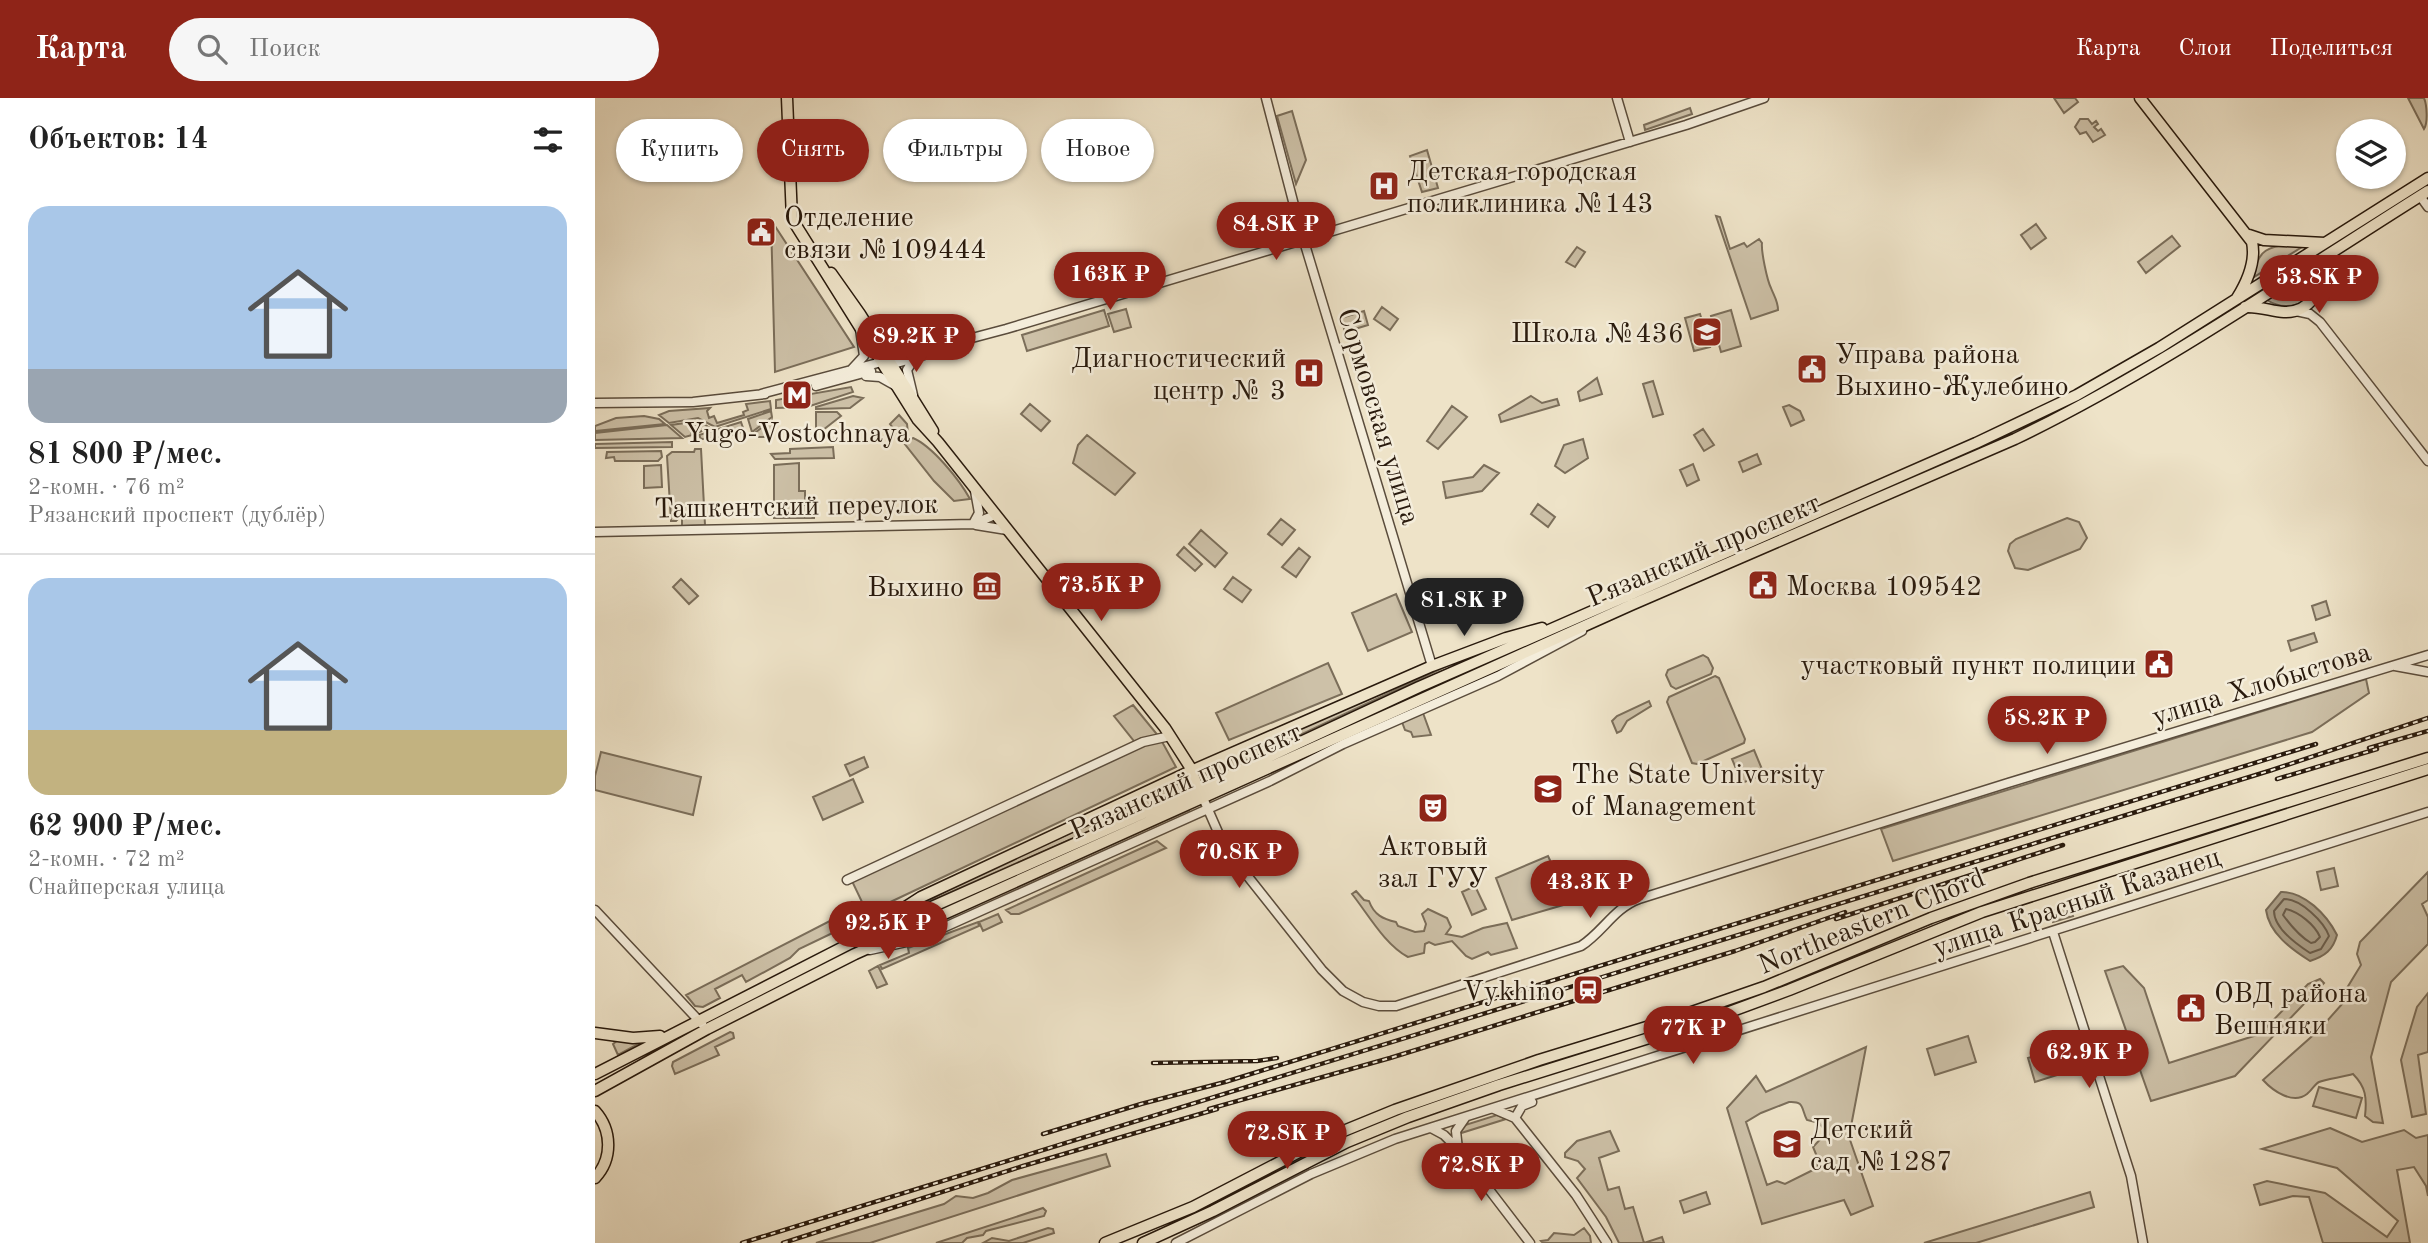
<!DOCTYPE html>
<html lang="ru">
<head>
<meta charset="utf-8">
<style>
  body { margin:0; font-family:"Old Standard TT",serif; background:#f6f6f6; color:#222; height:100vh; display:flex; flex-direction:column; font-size:26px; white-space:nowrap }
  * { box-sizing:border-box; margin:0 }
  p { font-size:23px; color:#767676 }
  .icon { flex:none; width:38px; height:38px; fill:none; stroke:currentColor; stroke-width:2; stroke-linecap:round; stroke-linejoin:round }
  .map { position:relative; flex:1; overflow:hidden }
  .drawer { display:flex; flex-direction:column; background:#fff; width:595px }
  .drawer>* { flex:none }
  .top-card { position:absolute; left:21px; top:21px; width:665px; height:63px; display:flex; gap:14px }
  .tools { position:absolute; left:1741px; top:21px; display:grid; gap:14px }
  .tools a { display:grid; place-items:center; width:70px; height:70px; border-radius:50%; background:#fff; box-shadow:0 2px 5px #0004; font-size:35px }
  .price { position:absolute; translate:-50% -60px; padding:0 16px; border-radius:24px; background:#8f2418; color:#fff; font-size:23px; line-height:46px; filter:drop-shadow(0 2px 4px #0008) }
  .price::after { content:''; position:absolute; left:50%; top:42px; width:21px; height:16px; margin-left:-10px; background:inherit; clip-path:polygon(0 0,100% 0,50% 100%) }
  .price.selected { background:#222; color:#fff }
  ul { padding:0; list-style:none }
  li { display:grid; align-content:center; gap:14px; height:371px; padding:0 28px }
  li+li { border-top:2px solid #e0e0e0 }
  li span { display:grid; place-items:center; height:217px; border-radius:21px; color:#555 }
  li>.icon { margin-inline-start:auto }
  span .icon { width:126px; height:126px; fill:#fffc; stroke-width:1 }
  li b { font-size:30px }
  h2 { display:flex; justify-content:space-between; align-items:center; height:84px; padding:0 28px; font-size:30px }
  .chip { padding:0 24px; border-radius:32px; background:#fff; box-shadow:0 2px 5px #0004; font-size:24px; line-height:63px }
  .chip.selected { background:#8f2418; color:#fff }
  header { display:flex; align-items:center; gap:42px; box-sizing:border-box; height:98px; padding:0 35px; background:#8f2418; color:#fff }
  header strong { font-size:33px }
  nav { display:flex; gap:38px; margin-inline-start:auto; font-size:24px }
  .search { width:490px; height:63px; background:#f6f6f6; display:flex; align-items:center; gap:18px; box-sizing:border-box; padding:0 24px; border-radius:38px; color:#767676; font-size:26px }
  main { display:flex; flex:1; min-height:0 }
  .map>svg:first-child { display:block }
</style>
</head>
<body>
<header>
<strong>Карта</strong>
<div class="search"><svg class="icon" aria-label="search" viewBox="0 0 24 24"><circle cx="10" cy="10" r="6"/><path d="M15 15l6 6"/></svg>Поиск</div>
<nav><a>Карта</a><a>Слои</a><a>Поделиться</a></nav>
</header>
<main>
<section class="drawer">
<h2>Объектов: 14<svg class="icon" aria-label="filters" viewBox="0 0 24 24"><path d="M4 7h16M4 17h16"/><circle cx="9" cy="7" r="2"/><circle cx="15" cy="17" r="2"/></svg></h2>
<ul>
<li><span style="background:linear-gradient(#a9c7e8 75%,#9aa5b1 0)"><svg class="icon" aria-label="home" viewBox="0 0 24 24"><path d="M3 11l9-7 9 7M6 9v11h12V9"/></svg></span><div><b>81 800 ₽/мес.</b><p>2-комн. · 76 m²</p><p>Рязанский проспект (дублёр)</p></div></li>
<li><span style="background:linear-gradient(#a9c7e8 70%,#c2b280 0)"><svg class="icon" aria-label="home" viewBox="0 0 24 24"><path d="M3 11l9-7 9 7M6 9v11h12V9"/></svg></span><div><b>62 900 ₽/мес.</b><p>2-комн. · 72 m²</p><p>Снайперская улица</p></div></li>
</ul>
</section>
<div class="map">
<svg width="1833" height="1145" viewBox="0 0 1833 1145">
  <rect width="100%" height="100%" fill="#eee3c8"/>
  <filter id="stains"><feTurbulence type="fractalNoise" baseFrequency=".00286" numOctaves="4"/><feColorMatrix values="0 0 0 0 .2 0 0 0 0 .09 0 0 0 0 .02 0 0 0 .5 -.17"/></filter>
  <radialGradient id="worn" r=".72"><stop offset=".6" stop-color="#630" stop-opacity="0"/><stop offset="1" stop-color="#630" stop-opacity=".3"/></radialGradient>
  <!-- green -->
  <path fill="#cdc1a8" stroke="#7b6e5a" stroke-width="2" fill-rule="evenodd" d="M1459,0H1480L1483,4L1469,15Z
    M1813,0H1829C1832,7 1833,25 1829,31Z
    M1095,10L1097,16L1050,32L1049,27Z
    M697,13L711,62L701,86L682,18Z
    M1485,21H1493L1497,26L1501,23L1503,26L1499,29L1503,33L1506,31L1510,37L1498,44L1491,34L1485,36L1480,29Z
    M832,52L843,90L827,94L815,58Z
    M1121,118L1125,119L1135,151L1149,145L1152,149L1164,141L1167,145C1166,153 1172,182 1176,190C1179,198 1183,203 1183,212L1156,221Z
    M176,122L259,249L180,274Z
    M1441,126L1451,140L1436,151L1426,137Z
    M1577,138L1585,148L1551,175L1543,164Z
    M1699,146L1707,149L1659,179C1661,152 1675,147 1699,146Z
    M982,149L990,154L980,169L971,164Z
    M1723,170C1726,200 1697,218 1672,202Z
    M787,209L803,221L795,232L779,221Z
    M531,211L536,229L519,234L513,216Z
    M509,212L514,228L432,253L427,237Z
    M1136,212L1146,248L1126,254L1116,218Z
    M769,213L773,227L750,234L746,220Z
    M1105,216L1115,249L1099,253L1090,220Z
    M1002,280L1007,296L985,303L983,294Z
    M1058,283L1068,316L1058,319L1048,286Z
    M256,289L258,294L212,309L181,310V302Z
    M258,298L268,300L255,310L221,311V309Z
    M936,298L947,305L962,301L964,307L906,324L904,317Z
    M175,303L176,311L120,329L103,320L74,325L64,317L74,313L115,310L112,313L114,320L119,318L122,325L149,317L148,314L153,312L151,306Z
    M435,306L455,323L446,333L426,316Z
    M1194,307L1205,313L1209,322L1196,328L1188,309Z
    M857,308L872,319L843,351L832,343Z
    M176,313L177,319L157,334L153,321Z
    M221,314H242L246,318L228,332H221Z
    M304,317L312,326L313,335L306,340L295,326Z
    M49,318L64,321L70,326L0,333V328L21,320Z
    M177,322V339H158L157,337Z
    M104,323L115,330L102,335L99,326L94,327L97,337L90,339L76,327Z
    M146,324L149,333L129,340L106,341L104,337Z
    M72,327L87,340L0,342V335Z
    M1108,331L1119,347L1109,353L1099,337Z
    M492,337L540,375L520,397L478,365L483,347Z
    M318,340C337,348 364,381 375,401L359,403L339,383L309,345Z
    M988,341L993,360L970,375L960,368L969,347Z
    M77,344V349L0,350V346Z
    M238,349L239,360L180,361L176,356L195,355V351Z
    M100,351H106L110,427L87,428V420L85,419L81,423H76L72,358L77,354H99Z
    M66,353L67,359L63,363H20L19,359L11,360L12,354Z
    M1162,356L1166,366L1148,374L1144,364Z
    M204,365V393H210V407H219V420H179V367Z
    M1098,366L1104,382L1092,388L1085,372Z
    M66,367L67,389L49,390V368Z
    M889,367L904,375L887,393L851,400L848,384L878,379Z
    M943,406L960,419L953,429L936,416Z
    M1472,420L1484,424L1492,440L1485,451L1433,472L1420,470L1413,453L1415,446L1421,441Z
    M686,421L700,432L687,447L673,436Z
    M606,432L632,455L620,469L594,446Z
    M589,449L607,466L600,473L582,457Z
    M704,450L715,459L701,479L687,469Z
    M638,479L656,492L647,504L629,491Z
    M86,481L103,498L94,506L78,489Z
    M801,496L817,534L773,553L757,515Z
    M1731,503L1735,517L1721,522L1717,508Z
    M1719,535L1722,544L1696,553L1693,543Z
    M1108,557L1113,560L1118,570L1116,576L1081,591L1076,588L1071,577L1073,572Z
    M733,565L747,596L634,642L621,615Z
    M856,566L616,679L609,675L612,670Z
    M1120,578L1124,580L1150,641L1149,645L1102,666L1097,665L1072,604L1074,599Z
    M1771,581L1774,595L1717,634L1298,763L1286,731Z
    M1054,603L1056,608L1032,623L1026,633L1022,635L1017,623L1022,618Z
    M538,607L565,640L581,669L270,816L250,827V829L204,851L195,860L151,884L147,877L120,891L125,900L108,909L100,908L91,897L268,806L256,781L542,647L519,618Z
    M828,615L836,637L818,639L816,634L810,632L807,624Z
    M1159,652L1169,676L1147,685L1137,661Z
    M6,654L106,679L98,717L0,692V678Z
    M269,659L273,669L255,678L250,667Z
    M258,681L268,704L228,722L218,699Z
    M585,685L589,688L588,692L313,813L368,784Z
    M594,712L595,715L362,821L321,833Z
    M562,743L571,750L424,816H416L411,812Z
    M953,758L975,805L917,822L901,780Z
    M1739,770L1743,788L1726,792L1722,774Z
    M1833,774V802L1827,806L1833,819V846L1796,884L1776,959L1788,1025L1778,1024L1770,1018C1772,1000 1771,989 1758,976C1749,979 1730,981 1724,984C1720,986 1716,993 1712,996C1698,1007 1678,993 1668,982L1724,932L1748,905L1752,890L1766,867L1762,856L1765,844Z
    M880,788L891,811L877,817L867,794Z
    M761,793L769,802L774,803C779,817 788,821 801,824L803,828L820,834L829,833L831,826L827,816L833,811L852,820L856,829L851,836L867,839L888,830L912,825L922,850L896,857L893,854L877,861L871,858L857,843L840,847L834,844L830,846L829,855L813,859C790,847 773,816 757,796Z
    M1474,808L1478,818L1458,824L1455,814Z
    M403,816L407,824L388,833L384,824Z
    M383,824L384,828L287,871L285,867L314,855L313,850Z
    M283,868L292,886L282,890L274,873Z
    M1528,868L1549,890L1574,965L1665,936L1713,886L1725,881L1729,885L1640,978L1556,1003L1510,873Z
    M1833,895V954L1823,957L1831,1016L1817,1019L1806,962L1822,909Z
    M135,934L138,935L139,940L120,949L124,957L80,976L77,968L78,964Z
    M1373,938L1381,964L1340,977L1332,951Z
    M23,942L47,944L23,957L18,946Z
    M1271,949L1254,1039L1278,1108L1256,1117L1249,1102L1167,1126L1132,1010L1161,978L1171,994ZM1194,1004C1210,1003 1206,1011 1212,1022L1224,1025L1232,1034L1218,1049L1223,1061L1222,1070L1190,1086L1182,1083L1172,1087L1151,1024L1166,1015Z
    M1458,953L1465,976L1440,984L1433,960Z
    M1724,989L1767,1000L1761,1020L1718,1008Z
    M902,1017L911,1021L863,1036L867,1028Z
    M1735,1030L1767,1044L1809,1032L1821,1040L1833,1037V1098L1831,1088L1819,1069L1802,1072L1815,1145H1728L1714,1099L1698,1098L1665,1107L1659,1087L1672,1083L1730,1095L1792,1139L1803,1123L1742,1070L1667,1051Z
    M1015,1033L1024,1053L1004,1060L1013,1092L1024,1089L1030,1111L1038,1109L1049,1145L1067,1139L1069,1145H1024L1011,1119L982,1080L990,1071L983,1063L970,1059V1055L982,1043Z
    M511,1056L515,1068L275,1145H221L349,1106L361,1098L378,1100L393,1095L417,1082Z
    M1111,1094L1115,1106L1089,1115L1085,1103Z
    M1495,1094L1499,1109L1381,1145H1329Z
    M448,1110L451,1113L449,1118L391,1133L388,1137L372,1140L367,1145H341Z
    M453,1130L458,1131L459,1135L428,1145H388L397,1140L414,1143Z
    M989,1130L995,1138L996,1145H948L946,1143L953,1142L959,1135L979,1137Z"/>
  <!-- water -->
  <path fill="#ab9f88" stroke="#776a57" stroke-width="2" d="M1686,794C1709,793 1732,817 1742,837C1738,852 1730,858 1715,863C1696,851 1674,835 1671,812Z"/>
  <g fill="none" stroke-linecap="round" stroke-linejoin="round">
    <!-- shore -->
    <path stroke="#6a5c4a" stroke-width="2" d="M1689,801C1706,801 1729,824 1734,838L1726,851L1715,855C1701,846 1679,830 1679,813Z
      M1691,811C1704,814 1720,827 1725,839L1720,844L1716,845C1704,838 1696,828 1688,817Z"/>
    <!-- minor casing -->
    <g stroke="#5a4c3c" stroke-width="11">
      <path id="minor" d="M671,0L705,130L837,568
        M1022,0L1035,44
        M1825,98L1833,109
        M1701,213L1715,216L1725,224L1833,363
        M277,232L300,249L318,253
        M302,265L346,252
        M257,271L269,258L265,231
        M271,278L285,279L301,288
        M221,288L276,273
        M166,296L411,231L1091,27L1169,0
        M318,297L312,272L319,261
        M0,305L98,304L170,296
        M378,426L384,415L380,393
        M381,427L412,432
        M0,434L378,426L400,417
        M1800,568L1833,574
        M608,700L626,741L639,761L727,872L748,893L768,904L784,908H801L986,848C1008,834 1019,810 1044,801L1413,685L1833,557
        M252,782L548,644L575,638
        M0,812L107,926
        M1458,834L1536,1078L1548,1145
        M275,852L321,842L401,806L675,683L748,646L903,578L987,533
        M899,1011L920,1020L981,1097L1012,1145
        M920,1020L927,1008L937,1004
        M836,1030L849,1037L863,1051L935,1145
        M863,1051L861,1033L870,1020
        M581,1145L716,1076L800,1041L1833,714"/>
    </g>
    <!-- major casing -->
    <g stroke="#291a0d" stroke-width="13">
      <path id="major" d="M192,0L197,121L323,322L343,344L570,630L595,669L606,697
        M1545,0L1657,144C1661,163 1652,184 1642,200
        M1654,137L1669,142L1730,145
        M236,175L265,216L338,333
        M1650,209C1664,208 1676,213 1689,214C1723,215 1727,180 1736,155
        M275,832L326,799L596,673L837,568L911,540L947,530
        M0,935L38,940L65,938
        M0,976L260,843L637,676L824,589L1381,345L1482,297L1564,250L1833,80
        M0,993L112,931L260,856L1036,507L1420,341C1565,271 1697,178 1833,93
        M0,1013C17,1032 18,1061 0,1080
        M510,1145L598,1109L729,1041L800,1012L944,962L1071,923L1169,889L1336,820L1434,785L1833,660
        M548,1145L618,1113L752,1044L813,1019L904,987L1121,919L1194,892L1387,814L1833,671"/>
    </g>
    <!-- minor -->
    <use href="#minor" stroke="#f4eddb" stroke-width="8"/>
    <!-- major -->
    <use href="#major" stroke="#eee3c8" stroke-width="10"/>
    <!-- rail casing -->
    <g stroke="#291a0d" stroke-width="4.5">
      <path id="rail" d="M1774,650L1833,633
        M1682,681L1782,651
        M1241,821L1468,747
        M558,965L662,963L682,960
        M614,1011L795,960L1140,853L1250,814
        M448,1036L546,1006L630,984L1721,646
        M147,1145L1677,672L1833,620
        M188,1145L428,1068L622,1011"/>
    </g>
    <!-- rail -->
    <use href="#rail" stroke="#f4eddb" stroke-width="2" stroke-dasharray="5" stroke-linecap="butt"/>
  </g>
  <!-- icons -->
  <defs>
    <g id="hospital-square" transform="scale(1.575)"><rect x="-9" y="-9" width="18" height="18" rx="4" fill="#8f2418" stroke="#f4eddb"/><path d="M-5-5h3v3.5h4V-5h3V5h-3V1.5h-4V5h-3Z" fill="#fff"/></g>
    <g id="civic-square" transform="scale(1.575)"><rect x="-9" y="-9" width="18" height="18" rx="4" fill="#8f2418" stroke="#f4eddb"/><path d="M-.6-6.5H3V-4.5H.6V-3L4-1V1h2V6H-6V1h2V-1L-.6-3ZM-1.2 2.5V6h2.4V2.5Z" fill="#fff"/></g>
    <g id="school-square" transform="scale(1.575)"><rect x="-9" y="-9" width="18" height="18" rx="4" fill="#8f2418" stroke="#f4eddb"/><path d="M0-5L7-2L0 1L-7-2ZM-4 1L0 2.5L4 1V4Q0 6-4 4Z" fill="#fff"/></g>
    <g id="metro-square" transform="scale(1.575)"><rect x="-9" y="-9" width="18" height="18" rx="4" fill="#8f2418" stroke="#f4eddb"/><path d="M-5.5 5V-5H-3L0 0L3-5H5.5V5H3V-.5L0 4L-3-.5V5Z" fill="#fff"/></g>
    <g id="museum-square" transform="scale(1.575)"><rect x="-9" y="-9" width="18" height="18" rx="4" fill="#8f2418" stroke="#f4eddb"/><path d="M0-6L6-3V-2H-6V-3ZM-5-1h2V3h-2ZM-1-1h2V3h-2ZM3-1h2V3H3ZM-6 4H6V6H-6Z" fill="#fff"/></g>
    <g id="university-square" transform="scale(1.575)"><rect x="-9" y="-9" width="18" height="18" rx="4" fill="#8f2418" stroke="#f4eddb"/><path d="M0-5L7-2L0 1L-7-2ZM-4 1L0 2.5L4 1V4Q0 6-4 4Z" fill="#fff"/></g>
    <g id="theatre-square" transform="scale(1.575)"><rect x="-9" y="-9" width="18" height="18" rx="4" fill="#8f2418" stroke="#f4eddb"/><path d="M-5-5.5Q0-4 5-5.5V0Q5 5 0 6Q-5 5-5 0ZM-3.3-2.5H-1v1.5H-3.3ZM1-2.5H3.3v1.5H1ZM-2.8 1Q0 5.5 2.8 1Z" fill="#fff"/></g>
    <g id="station-square" transform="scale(1.575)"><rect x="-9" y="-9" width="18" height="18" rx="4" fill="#8f2418" stroke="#f4eddb"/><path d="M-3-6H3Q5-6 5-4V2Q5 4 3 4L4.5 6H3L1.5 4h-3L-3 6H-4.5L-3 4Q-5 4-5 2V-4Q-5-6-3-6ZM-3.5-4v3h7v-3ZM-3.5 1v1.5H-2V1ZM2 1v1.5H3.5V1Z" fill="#fff"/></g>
  </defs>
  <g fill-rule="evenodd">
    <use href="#hospital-square" x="789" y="88"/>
    <use href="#civic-square" x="166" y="134"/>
    <use href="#school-square" x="1112" y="234"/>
    <use href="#civic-square" x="1217" y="271"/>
    <use href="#hospital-square" x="714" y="275"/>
    <use href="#metro-square" x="202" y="297"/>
    <use href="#civic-square" x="1168" y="487"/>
    <use href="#museum-square" x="392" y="488"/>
    <use href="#civic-square" x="1564" y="566"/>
    <use href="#university-square" x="953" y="691"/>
    <use href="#theatre-square" x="838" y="710"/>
    <use href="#station-square" x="993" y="892"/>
    <use href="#civic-square" x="1596" y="910"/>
    <use href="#school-square" x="1192" y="1046"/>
  </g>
  <g text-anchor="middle" stroke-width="5" stroke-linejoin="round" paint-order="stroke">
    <!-- poi labels -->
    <g font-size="28" fill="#291a0d" stroke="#f4eddb" text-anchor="start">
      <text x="812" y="82">Детская городская<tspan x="812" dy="32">поликлиника №143</tspan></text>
      <text x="189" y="128">Отделение<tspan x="189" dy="32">связи №109444</tspan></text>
      <text x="1089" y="244" text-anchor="end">Школа №436</text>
      <text x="1240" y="265">Управа района<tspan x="1240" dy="32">Выхино-Жулебино</tspan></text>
      <text x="691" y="269" text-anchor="end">Диагностический<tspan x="691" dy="32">центр № 3</tspan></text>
      <text x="202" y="344" text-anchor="middle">Yugo-Vostochnaya</text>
      <text x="1191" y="497">Москва 109542</text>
      <text x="369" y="498" text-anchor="end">Выхино</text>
      <text x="1541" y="576" text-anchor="end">участковый пункт полиции</text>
      <text x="976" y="685">The State University<tspan x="976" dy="32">of Management</tspan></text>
      <text x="838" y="757" text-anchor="middle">Актовый<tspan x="838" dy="32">зал ГУУ</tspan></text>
      <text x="970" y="902" text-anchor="end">Vykhino</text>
      <text x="1619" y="904">ОВД района<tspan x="1619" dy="32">Вешняки</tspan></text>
      <text x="1215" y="1040">Детский<tspan x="1215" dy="32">сад №1287</tspan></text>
    </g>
    <!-- street labels -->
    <g font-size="28" fill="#291a0d" stroke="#f4eddb">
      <text transform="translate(785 318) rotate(73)" y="10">Сормовская улица</text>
      <text transform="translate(201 407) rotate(-1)" y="10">Ташкентский переулок</text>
      <text transform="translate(1108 451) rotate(-23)" y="10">Рязанский проспект</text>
      <text transform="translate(1666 585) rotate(-17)" y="10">улица Хлобыстова</text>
      <text transform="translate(590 682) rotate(-24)" y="10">Рязанский проспект</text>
      <text transform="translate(1481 803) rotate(-18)" y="10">улица Красный Казанец</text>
      <text transform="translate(1276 822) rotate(-22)" y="10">Northeastern Chord</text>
    </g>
  </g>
  <rect width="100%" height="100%" filter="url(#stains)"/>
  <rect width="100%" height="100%" fill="url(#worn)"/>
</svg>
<div class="tools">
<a><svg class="icon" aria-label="layers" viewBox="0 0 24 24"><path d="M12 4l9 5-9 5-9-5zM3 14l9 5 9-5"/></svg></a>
</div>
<b class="price" style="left:681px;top:164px">84.8K ₽</b>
<b class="price" style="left:515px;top:214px">163K ₽</b>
<b class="price" style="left:1724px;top:217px">53.8K ₽</b>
<b class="price" style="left:321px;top:276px">89.2K ₽</b>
<b class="price" style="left:506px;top:525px">73.5K ₽</b>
<b class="price selected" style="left:869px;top:540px">81.8K ₽</b>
<b class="price" style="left:1452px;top:658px">58.2K ₽</b>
<b class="price" style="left:644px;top:792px">70.8K ₽</b>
<b class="price" style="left:995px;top:822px">43.3K ₽</b>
<b class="price" style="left:293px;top:863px">92.5K ₽</b>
<b class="price" style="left:1098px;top:968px">77K ₽</b>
<b class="price" style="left:1494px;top:992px">62.9K ₽</b>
<b class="price" style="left:692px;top:1073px">72.8K ₽</b>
<b class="price" style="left:886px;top:1105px">72.8K ₽</b>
<div class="top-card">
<a class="chip">Купить</a>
<a class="chip selected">Снять</a>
<a class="chip">Фильтры</a>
<a class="chip">Новое</a>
</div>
</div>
</main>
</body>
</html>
